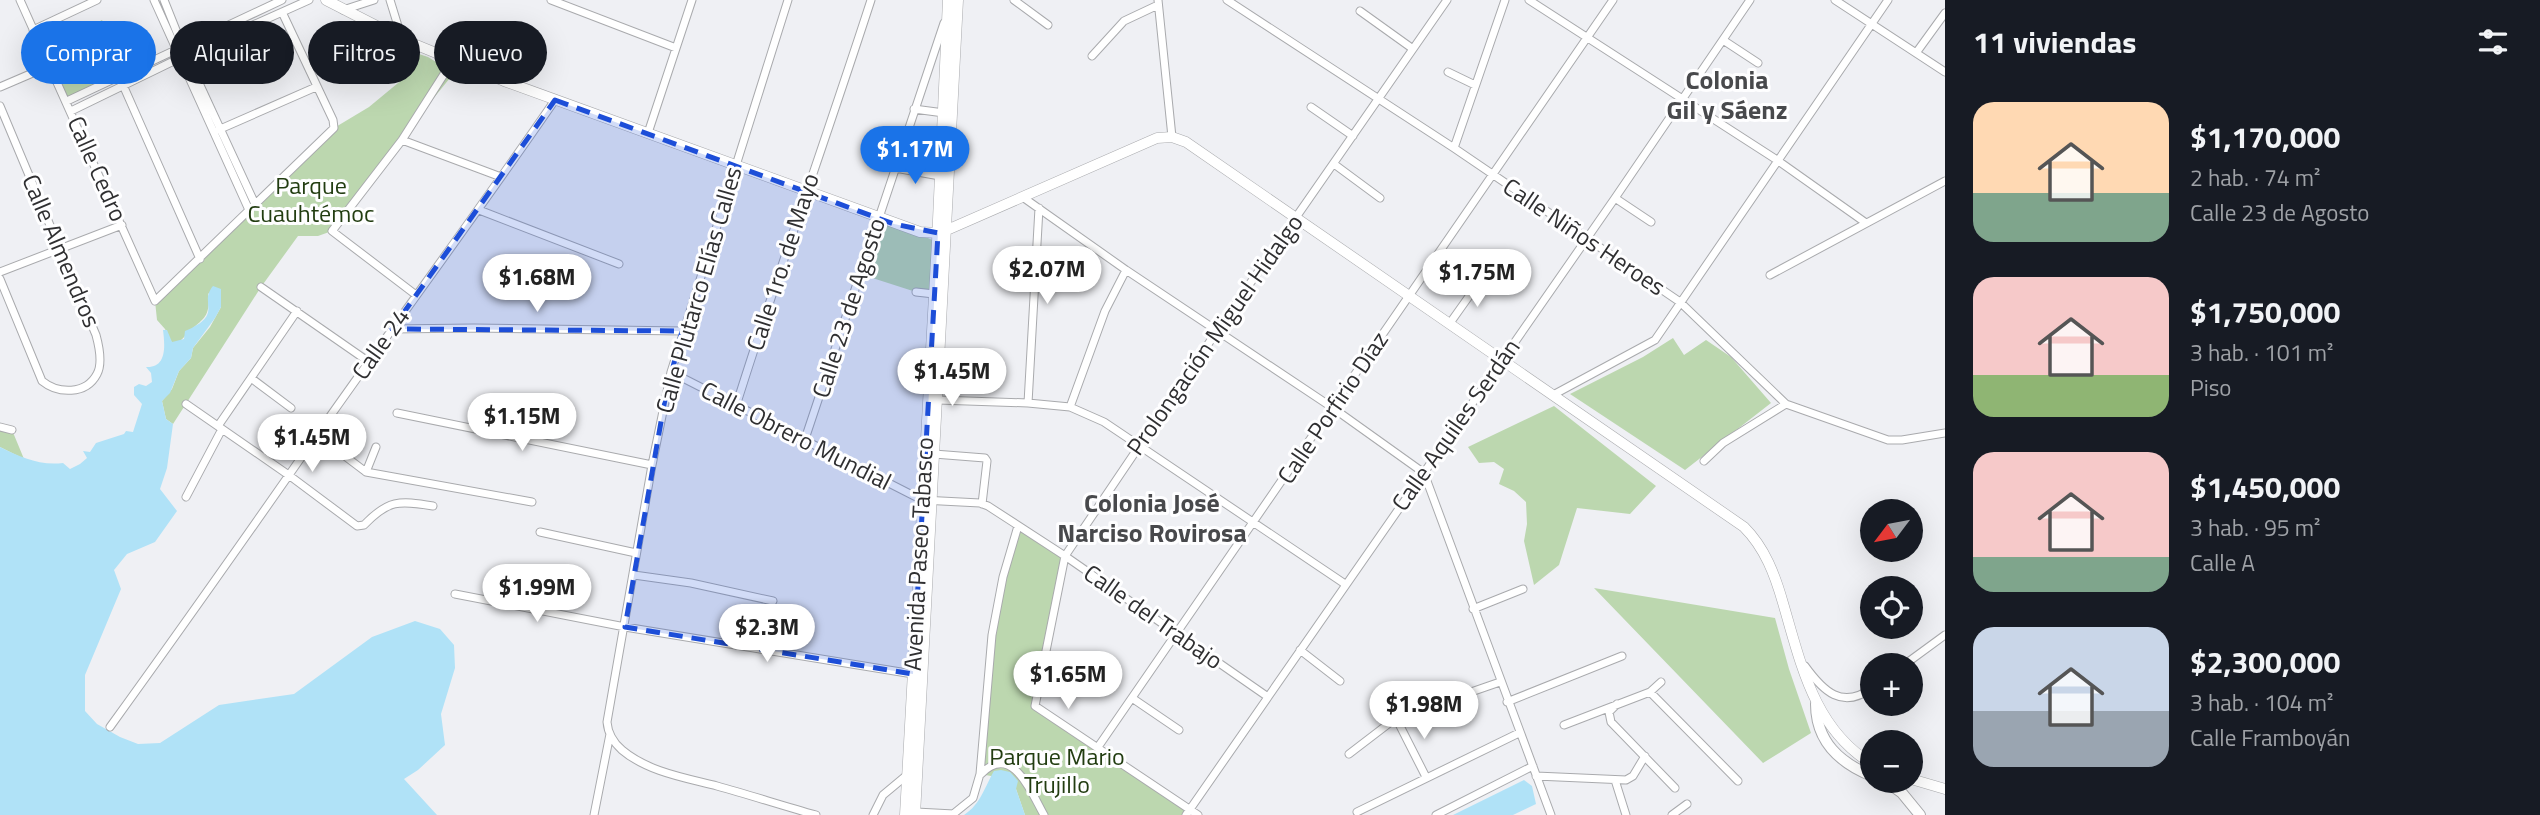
<!DOCTYPE html>
<html lang="es">
<head>
<meta charset="utf-8">
<style>
  body { margin:0; font-family:"Titillium Web",sans-serif; background:#20242c; color:#f1f3f6; height:100vh; display:flex; flex-direction:column; font-size:26px; white-space:nowrap }
  * { box-sizing:border-box; margin:0 }
  p { font-size:23px; color:#9ea1a6 }
  .icon { flex:none; width:38px; height:38px; fill:none; stroke:currentColor; stroke-width:2; stroke-linecap:round; stroke-linejoin:round }
  .map { position:relative; flex:1; overflow:hidden }
  .panel { display:flex; flex-direction:column; background:#171b24; width:595px }
  .panel>* { flex:none }
  .guide { position:absolute; left:21px; top:21px; width:665px; height:63px; display:flex; gap:14px }
  .needle { width:46px; rotate:238deg }
  .fabs { position:absolute; left:1860px; top:499px; display:grid; gap:14px }
  .fabs a { display:grid; place-items:center; width:63px; height:63px; border-radius:50%; background:#171b24; box-shadow:0 7px 28px #0002; font-size:35px }
  .price { position:absolute; translate:-50% -60px; padding:0 16px; border-radius:24px; background:#fff; color:#222; font-size:23px; line-height:46px; filter:drop-shadow(0 2px 4px #0008) }
  .price::after { content:''; position:absolute; left:50%; top:42px; width:21px; height:16px; margin-left:-10px; background:inherit; clip-path:polygon(0 0,100% 0,50% 100%) }
  .price.selected { background:#1a73e8; color:#fff }
  ul { padding:0; list-style:none }
  li { display:flex; align-items:center; gap:21px; height:175px; padding:0 28px }
  li span { display:grid; place-items:center; flex:none; width:196px; height:140px; border-radius:21px; color:#555 }
  li>.icon { margin-inline-start:auto }
  span .icon { width:84px; height:84px; fill:#fffc; stroke-width:1 }
  li b { font-size:30px }
  h2 { display:flex; justify-content:space-between; align-items:center; height:84px; padding:0 28px; font-size:30px }
  .chip { padding:0 24px; border-radius:32px; background:#171b24; box-shadow:0 7px 28px #0002; font-size:24px; line-height:63px }
  .chip.selected { background:#1a73e8; color:#fff }
  main { display:flex; flex:1; min-height:0 }
  .map>svg:first-child { display:block }
</style>
</head>
<body>
<main>
<div class="map">
<svg width="1945" height="815" viewBox="0 0 1945 815">
  <rect width="100%" height="100%" fill="#eff0f4"/>
  <!-- green -->
  <path fill="#bcd7af" d="M102,20L128,69L69,99L46,51Z
    M416,53L428,57L454,73L390,152L332,231L318,236H298L261,287L173,424L166,419L162,401L172,389L179,371L191,358L193,348L210,327L221,307L208,293C211,320 202,318 186,335C181,340 181,342 172,343L165,329L157,320L155,301L334,128L369,107L398,83L407,74Z
    M880,217L937,242L934,294L916,292L860,274Z
    M1673,338L1684,355L1706,340L1731,357L1771,403L1685,470L1570,394L1643,357Z
    M1554,406L1656,486L1630,514L1577,508L1559,565L1534,585L1524,541L1527,524L1526,502L1514,491L1499,484L1504,469L1494,462L1479,463L1468,447Z
    M0,426L12,430L24,459L0,447Z
    M1018,526L1065,556L1034,701L1190,809L1186,815H1025L1016,789L991,776L980,774L992,635Z
    M1594,588L1775,618L1789,669L1811,733L1763,763Z"/>
  <!-- water -->
  <path fill="#b0e2f7" d="M213,286L221,289V307L215,318L193,348L191,358L179,371L170,393L162,401L166,419L173,424L167,468L160,489L177,511L155,542L127,554L114,570L121,589L85,675V711L97,724L120,737L138,744L160,743L219,705L294,694L372,637L415,621L440,629L454,645L455,668L441,714L445,745L418,770L404,779L437,815H0V447C20,457 40,466 63,463L70,469L80,464L87,458L83,451L90,452L96,443L124,434L126,431L133,432L142,404L134,395V387L139,384L146,386L152,382L151,373L146,367C167,368 165,346 163,330H167L172,342L184,339L185,331C225,314 198,304 213,286Z
    M1001,770L1010,772L1018,781L1016,789L1025,815H964C981,804 985,786 994,771Z
    M1524,780L1532,786L1536,804L1513,815H1453Z"/>
  <g fill="none" stroke-linecap="round" stroke-linejoin="round">
    <!-- street casing -->
    <g stroke="#a9aaad" stroke-width="9">
      <path id="street" d="M20,0L155,301L334,128L333,120L282,12
        M154,0L249,210
        M164,0L186,55L255,204
        M390,0L402,39
        M551,0L676,48
        M788,0L671,372L652,465L607,722C608,734 614,743 622,750C648,772 686,778 717,786C750,795 783,806 816,815
        M1014,0L1048,25
        M1158,0L1172,137
        M1227,0L1454,148L1680,302L1786,404L1888,440H1902L1945,433
        M1529,0L1777,160L1866,223
        M1835,0L1945,72
        M343,10L374,0
        M1360,11L1413,49
        M33,30L97,0
        M1723,40L1758,63
        M1916,53L1945,13
        M1092,56L1124,21L1158,5
        M1448,72L1475,85
        M123,85L200,259
        M0,87L49,66
        M67,101L282,0
        M0,106L96,335C99,346 103,363 97,374C86,395 58,394 42,381L0,279
        M1311,107L1353,136
        M914,109L944,113
        M71,111L186,55L309,0
        M218,130L316,87
        M648,133L692,0
        M402,140L501,177
        M1454,148L1505,0
        M1334,164L1380,198
        M895,168L940,176
        M1024,198L1126,270L1333,408L1424,473L1551,815
        M1615,198L1651,222
        M479,210L619,264
        M0,272L122,225
        M1770,275L1945,181
        M261,287L369,362
        M916,292L934,294
        M416,295L332,231L402,140L453,60
        M1450,323L1482,278
        M392,329L474,328L682,331
        M671,372L922,500L980,503L988,506L1065,556L1268,697
        M251,378L291,408
        M1553,395L1655,340L1888,0
        M938,400L1028,403L1070,407L1104,422L1345,584
        M1028,403L1039,208
        M186,404L290,476L357,526L364,525C388,500 399,500 433,506
        M736,406C779,269 827,136 871,0
        M1070,407L1105,311L1126,270
        M397,413L652,465
        M218,426L297,311
        M0,427L12,430
        M317,435L366,472L532,502
        M804,442L944,23
        M934,454L985,458L987,461L982,504
        M1704,461L1723,443L1786,404
        M366,472L376,447
        M186,497L222,429
        M540,532L636,553
        M634,575L691,583L773,601
        M455,594L625,627L913,674
        M1473,609L1523,589
        M1300,650L1340,681
        M1904,665L1945,635
        M1805,666C1823,691 1842,710 1872,688
        M1650,692L1738,781
        M1132,698L1179,730
        M1507,702L1622,656
        M1617,704L1609,712L1611,722L1675,788
        M1396,718L1426,777
        M1564,725L1650,692L1661,682
        M110,727C181,629 250,531 319,432C397,321 478,212 555,100
        M1098,747L1613,0
        M1349,754L1396,718L1500,682
        M981,774C1012,742 1031,792 1044,815
        M1536,776L1626,780L1633,776L1645,756
        M1615,780L1626,815
        M916,812L954,814
        M1357,812L1519,733
        M594,815L610,734
        M873,815L883,795L907,775
        M952,815L973,798L980,774L992,635L1003,577L1018,526
        M1186,815L1615,198L1750,0
        M1198,815L1035,706L1065,556L1217,331L1447,0
        M1436,815L1533,766
        M1672,815L1687,804"/>
    </g>
    <!-- secondary casing -->
    <g stroke="#a9aaad" stroke-width="11">
      <path id="secondary" d="M326,0L402,39L504,81L920,232L938,233L947,230L1157,138L1172,137L1186,142L1744,527C1765,548 1775,575 1783,603C1801,664 1814,729 1872,764
        M1911,779L1945,789
        M905,815L937,242L948,0
        M915,815L958,0"/>
    </g>
    <!-- primary casing -->
    <g stroke="#a9aaad" stroke-width="12">
      <path id="primary" d="M1816,704C1816,742 1840,763 1872,776
        M1884,780L1902,793L1920,815"/>
    </g>
    <!-- street -->
    <use href="#street" stroke="#fff" stroke-width="7"/>
    <!-- secondary -->
    <use href="#secondary" stroke="#fff" stroke-width="10"/>
    <!-- primary -->
    <use href="#primary" stroke="#fff" stroke-width="10"/>
  </g>
  <!-- marked area -->
  <path fill="#1d4ed8" fill-opacity="0.2" stroke="#1d4ed8" stroke-width="5" stroke-dasharray="14 9" stroke-linejoin="round" d="M555,100L894,224L938,233L913,674L625,627L665,399L682,331L392,329Z"/>
  <g text-anchor="middle" stroke-width="6" stroke-linejoin="round" paint-order="stroke">
    <!-- street labels -->
    <g font-size="24" fill="#2f2f31" stroke="#fefeff">
      <text transform="translate(97 169) rotate(66)" y="8">Calle Cedro</text>
      <text transform="translate(1584 237) rotate(34)" y="8">Calle Niños Heroes</text>
      <text transform="translate(61 251) rotate(67)" y="8">Calle Almendros</text>
      <text transform="translate(783 262) rotate(-72)" y="8">Calle 1ro. de Mayo</text>
      <text transform="translate(699 290) rotate(-74)" y="8">Calle Plutarco Elías Calles</text>
      <text transform="translate(849 308) rotate(-72)" y="8">Calle 23 de Agosto</text>
      <text transform="translate(1215 335) rotate(-55)" y="8">Prolongación Miguel Hidalgo</text>
      <text transform="translate(381 344) rotate(-55)" y="8">Calle 24</text>
      <text transform="translate(1333 408) rotate(-56)" y="8">Calle Porfirio Díaz</text>
      <text transform="translate(1456 425) rotate(-55)" y="8">Calle Aquiles Serdán</text>
      <text transform="translate(796 436) rotate(27)" y="8">Calle Obrero Mundial</text>
      <text transform="translate(919 554) rotate(-87)" y="8">Avenida Paseo Tabasco</text>
      <text transform="translate(1153 617) rotate(35)" y="8">Calle del Trabajo</text>
    </g>
    <!-- park labels -->
    <g font-size="24" fill="#223d11" stroke="#fefeff">
      <text x="311" y="194">Parque<tspan x="311" dy="28">Cuauhtémoc</tspan></text>
      <text x="1057" y="765">Parque Mario<tspan x="1057" dy="28">Trujillo</tspan></text>
    </g>
    <!-- neighbourhood labels -->
    <g font-size="26" font-weight="bold" fill="#48494c" stroke="#fefeff">
      <text x="1727" y="89">Colonia<tspan x="1727" dy="30">Gil y Sáenz</tspan></text>
      <text x="1152" y="512">Colonia José<tspan x="1152" dy="30">Narciso Rovirosa</tspan></text>
    </g>
  </g>
</svg>
<div class="fabs">
<a><svg class="needle" viewBox="-14 -14 28 28"><path d="M0-13l5 13h-10z" fill="#e53935"/><path d="M0 13l5-13h-10z" fill="#9ea1a6"/></svg></a>
<a><svg class="icon" aria-label="locate" viewBox="0 0 24 24"><circle cx="12" cy="12" r="6"/><path d="M12 2v4M12 18v4M2 12h4M18 12h4"/></svg></a>
<a>+</a>
<a>−</a>
</div>
<b class="price selected" style="left:915px;top:186px">$1.17M</b>
<b class="price" style="left:1047px;top:306px">$2.07M</b>
<b class="price" style="left:1477px;top:309px">$1.75M</b>
<b class="price" style="left:537px;top:314px">$1.68M</b>
<b class="price" style="left:952px;top:408px">$1.45M</b>
<b class="price" style="left:522px;top:453px">$1.15M</b>
<b class="price" style="left:312px;top:474px">$1.45M</b>
<b class="price" style="left:537px;top:624px">$1.99M</b>
<b class="price" style="left:767px;top:664px">$2.3M</b>
<b class="price" style="left:1068px;top:711px">$1.65M</b>
<b class="price" style="left:1424px;top:741px">$1.98M</b>
<div class="guide">
<a class="chip selected">Comprar</a>
<a class="chip">Alquilar</a>
<a class="chip">Filtros</a>
<a class="chip">Nuevo</a>
</div>
</div>
<section class="panel">
<h2>11 viviendas<svg class="icon" aria-label="filters" viewBox="0 0 24 24"><path d="M4 7h16M4 17h16"/><circle cx="9" cy="7" r="2"/><circle cx="15" cy="17" r="2"/></svg></h2>
<ul>
<li><span style="background:linear-gradient(#ffd9b3 65%,#7fa58c 0)"><svg class="icon" aria-label="home" viewBox="0 0 24 24"><path d="M3 11l9-7 9 7M6 9v11h12V9"/></svg></span><div><b>$1,170,000</b><p>2 hab. · 74 m²</p><p>Calle 23 de Agosto</p></div></li>
<li><span style="background:linear-gradient(#f6c9c9 70%,#8fb573 0)"><svg class="icon" aria-label="home" viewBox="0 0 24 24"><path d="M3 11l9-7 9 7M6 9v11h12V9"/></svg></span><div><b>$1,750,000</b><p>3 hab. · 101 m²</p><p>Piso</p></div></li>
<li><span style="background:linear-gradient(#f6c9c9 75%,#7fa58c 0)"><svg class="icon" aria-label="home" viewBox="0 0 24 24"><path d="M3 11l9-7 9 7M6 9v11h12V9"/></svg></span><div><b>$1,450,000</b><p>3 hab. · 95 m²</p><p>Calle A</p></div></li>
<li><span style="background:linear-gradient(#c9d6e8 60%,#9aa5b1 0)"><svg class="icon" aria-label="home" viewBox="0 0 24 24"><path d="M3 11l9-7 9 7M6 9v11h12V9"/></svg></span><div><b>$2,300,000</b><p>3 hab. · 104 m²</p><p>Calle Framboyán</p></div></li>
</ul>
</section>
</main>
</body>
</html>
